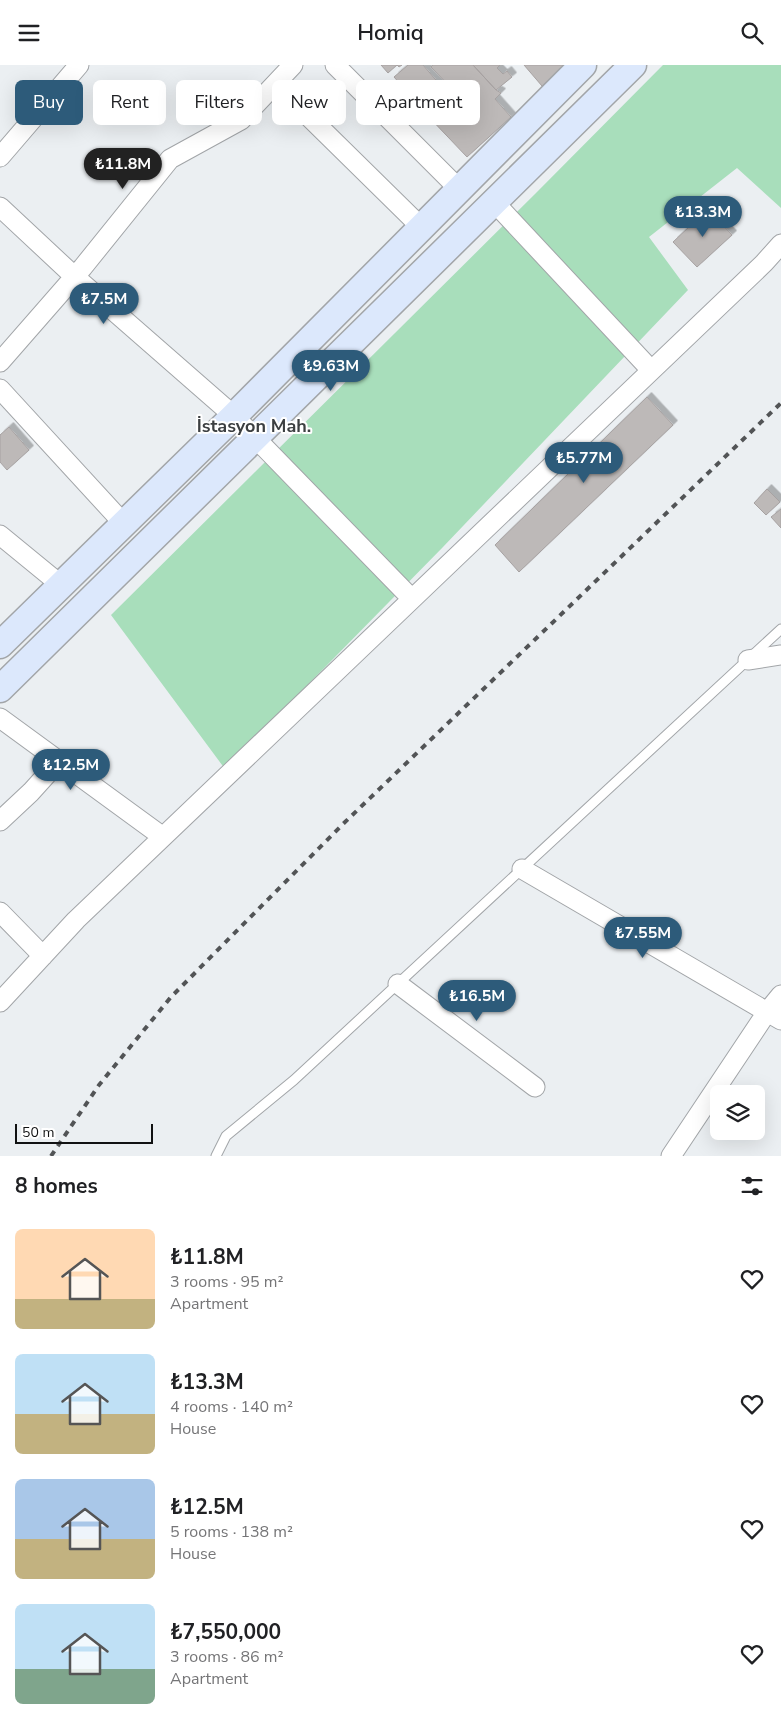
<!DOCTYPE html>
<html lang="en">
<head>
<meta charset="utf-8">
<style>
  body { margin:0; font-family:"Nunito Sans",sans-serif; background:#f6f6f6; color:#202124; height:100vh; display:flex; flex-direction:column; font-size:19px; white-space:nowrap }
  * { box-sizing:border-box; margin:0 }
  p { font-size:16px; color:#757577 }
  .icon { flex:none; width:28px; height:28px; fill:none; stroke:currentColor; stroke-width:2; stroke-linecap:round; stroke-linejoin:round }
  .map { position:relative; height:1091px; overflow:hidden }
  .side { display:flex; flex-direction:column; background:#fff; flex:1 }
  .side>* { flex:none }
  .top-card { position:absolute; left:15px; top:15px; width:500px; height:45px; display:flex; gap:10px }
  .tools { position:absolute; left:710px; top:1020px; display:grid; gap:10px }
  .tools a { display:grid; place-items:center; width:55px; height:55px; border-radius:8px; background:#fff; box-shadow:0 5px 20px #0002; font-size:25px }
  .scale { position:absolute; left:15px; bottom:12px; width:138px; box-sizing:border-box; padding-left:5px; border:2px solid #111213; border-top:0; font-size:14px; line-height:18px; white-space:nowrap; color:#111213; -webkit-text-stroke:4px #fff; paint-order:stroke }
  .price { position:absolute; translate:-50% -42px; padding:0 11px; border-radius:18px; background:#2d5b7a; color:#fff; font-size:16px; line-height:32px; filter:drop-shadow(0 1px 2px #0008) }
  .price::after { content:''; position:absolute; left:50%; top:30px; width:15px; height:11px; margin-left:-8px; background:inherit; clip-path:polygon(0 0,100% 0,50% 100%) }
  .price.active { background:#222; color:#fff }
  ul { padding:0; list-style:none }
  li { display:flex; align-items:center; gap:15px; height:125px; padding:0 15px }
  li span { display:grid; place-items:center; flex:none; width:140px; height:100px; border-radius:8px; color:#555 }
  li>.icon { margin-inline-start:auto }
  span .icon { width:60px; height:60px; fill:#fffc; stroke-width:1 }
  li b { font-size:21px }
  h2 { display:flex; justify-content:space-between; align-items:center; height:60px; padding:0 15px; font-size:21px }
  .pill { padding:0 18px; border-radius:8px; background:#fff; box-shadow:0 5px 20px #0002; font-size:18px; line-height:45px }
  .pill.active { background:#2d5b7a; color:#fff }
  header { display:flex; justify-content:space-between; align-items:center; height:65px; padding:0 15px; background:#fff; font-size:22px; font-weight:600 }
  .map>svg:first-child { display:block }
</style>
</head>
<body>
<header><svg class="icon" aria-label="menu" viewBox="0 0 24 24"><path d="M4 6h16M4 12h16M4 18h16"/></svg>Homiq<svg class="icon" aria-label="search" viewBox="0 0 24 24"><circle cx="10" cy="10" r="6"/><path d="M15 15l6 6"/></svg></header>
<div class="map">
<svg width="781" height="1091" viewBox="0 0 781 1091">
  <defs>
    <filter id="shadow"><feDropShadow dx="4.5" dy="-4.5" stdDeviation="0" flood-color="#0004"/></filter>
  </defs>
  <rect width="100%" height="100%" fill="#ebeff2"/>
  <!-- green -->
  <path fill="#a8debb" d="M663,0H781V143L737,103L649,172L688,225L443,482L225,704L111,550L535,129Z"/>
  <!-- building -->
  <path fill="#bdb9b8" stroke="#a7a2a2" filter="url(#shadow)" d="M381,0H402L399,2L397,0L388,8Z
    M408,0H423L448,29L426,48L394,12Z
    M433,0H473L496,25L501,28L495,34L511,52L467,92L427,50L454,26L431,2Z
    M473,0H500L497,3L503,9L507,6L512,12L496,25Z
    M524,0H563L562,3L542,21Z
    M708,144L732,170L697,202L673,177Z
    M647,332L673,360L519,507L495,480Z
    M9,362L29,385L7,405L0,397V370Z
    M767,424L780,437L766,450L754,438Z
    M781,444V463L771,452Z"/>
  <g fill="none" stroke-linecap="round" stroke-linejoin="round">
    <!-- service casing -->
    <g stroke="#a2a5a8" stroke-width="11">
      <path id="service" d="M216,1091L226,1071L294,1015L781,564"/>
    </g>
    <!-- minor casing -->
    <g stroke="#a2a5a8" stroke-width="21">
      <path id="minor" d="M335,0L459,124
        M279,15L301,44L421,162
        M0,92L79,0
        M494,137L651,305
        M0,142L75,212L234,351L412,534
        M0,297L83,202L170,94L241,55L293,0
        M0,324L124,459
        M0,470L61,520
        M748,595L781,590
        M0,653L163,772
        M0,756L31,727L59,696
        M522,804L781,955
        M0,847L43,891
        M398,919L535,1022
        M0,937L76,855L764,198L781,179
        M671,1091L767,947L781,930"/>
    </g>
    <!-- secondary casing -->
    <g stroke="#a2a5a8" stroke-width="29">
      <path id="secondary" d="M0,580L234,351L583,0
        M0,624L633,0"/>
    </g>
    <!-- service -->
    <use href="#service" stroke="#fff" stroke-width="9"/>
    <!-- minor -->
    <use href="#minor" stroke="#fff" stroke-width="19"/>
    <!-- secondary -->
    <use href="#secondary" stroke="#dce8fc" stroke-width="26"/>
    <!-- rail -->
    <path stroke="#525456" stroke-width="4" stroke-dasharray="6 6" stroke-linecap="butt" d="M51,1091L99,1020L171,932L343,759L781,338"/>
  </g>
  <g text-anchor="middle" stroke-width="4" stroke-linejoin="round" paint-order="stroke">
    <!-- district labels -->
    <g font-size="18" font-weight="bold" fill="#3c3f41" stroke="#fff">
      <text x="254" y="367">İstasyon Mah.</text>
    </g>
  </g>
</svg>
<div class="tools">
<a><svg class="icon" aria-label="layers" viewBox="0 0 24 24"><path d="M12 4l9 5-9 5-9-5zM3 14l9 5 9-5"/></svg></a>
</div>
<div class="scale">50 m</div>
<b class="price active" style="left:123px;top:125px">₺11.8M</b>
<b class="price" style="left:703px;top:173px">₺13.3M</b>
<b class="price" style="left:104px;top:260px">₺7.5M</b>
<b class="price" style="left:331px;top:327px">₺9.63M</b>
<b class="price" style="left:584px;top:419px">₺5.77M</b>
<b class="price" style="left:71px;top:726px">₺12.5M</b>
<b class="price" style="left:643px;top:894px">₺7.55M</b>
<b class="price" style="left:477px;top:957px">₺16.5M</b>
<div class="top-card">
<a class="pill active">Buy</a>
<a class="pill">Rent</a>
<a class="pill">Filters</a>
<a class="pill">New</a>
<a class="pill">Apartment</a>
</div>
</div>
<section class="side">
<h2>8 homes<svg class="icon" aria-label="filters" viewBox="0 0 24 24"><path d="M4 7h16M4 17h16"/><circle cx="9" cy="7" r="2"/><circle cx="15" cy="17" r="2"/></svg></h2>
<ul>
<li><span style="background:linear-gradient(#ffd9b3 70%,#c2b280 0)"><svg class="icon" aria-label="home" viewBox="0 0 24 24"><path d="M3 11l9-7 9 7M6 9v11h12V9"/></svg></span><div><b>₺11.8M</b><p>3 rooms · 95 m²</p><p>Apartment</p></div><svg class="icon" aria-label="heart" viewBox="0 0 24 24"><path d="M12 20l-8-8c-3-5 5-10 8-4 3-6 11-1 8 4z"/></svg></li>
<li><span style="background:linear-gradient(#bfe0f5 60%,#c2b280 0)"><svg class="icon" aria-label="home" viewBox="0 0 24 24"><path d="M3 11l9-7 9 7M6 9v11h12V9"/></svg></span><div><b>₺13.3M</b><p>4 rooms · 140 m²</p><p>House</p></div><svg class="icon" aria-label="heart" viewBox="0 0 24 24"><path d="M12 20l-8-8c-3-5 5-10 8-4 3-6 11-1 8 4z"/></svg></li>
<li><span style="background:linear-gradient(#a9c7e8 60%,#c2b280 0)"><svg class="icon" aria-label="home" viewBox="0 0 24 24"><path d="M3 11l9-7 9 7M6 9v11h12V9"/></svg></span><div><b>₺12.5M</b><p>5 rooms · 138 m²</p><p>House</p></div><svg class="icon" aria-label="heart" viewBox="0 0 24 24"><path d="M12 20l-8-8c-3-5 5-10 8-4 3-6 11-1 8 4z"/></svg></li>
<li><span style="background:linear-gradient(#bfe0f5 65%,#7fa58c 0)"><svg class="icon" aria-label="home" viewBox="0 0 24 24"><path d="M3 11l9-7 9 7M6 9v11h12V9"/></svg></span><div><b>₺7,550,000</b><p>3 rooms · 86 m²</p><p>Apartment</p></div><svg class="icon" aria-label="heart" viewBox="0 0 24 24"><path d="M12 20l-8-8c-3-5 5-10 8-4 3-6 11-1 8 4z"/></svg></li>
</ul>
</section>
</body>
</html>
